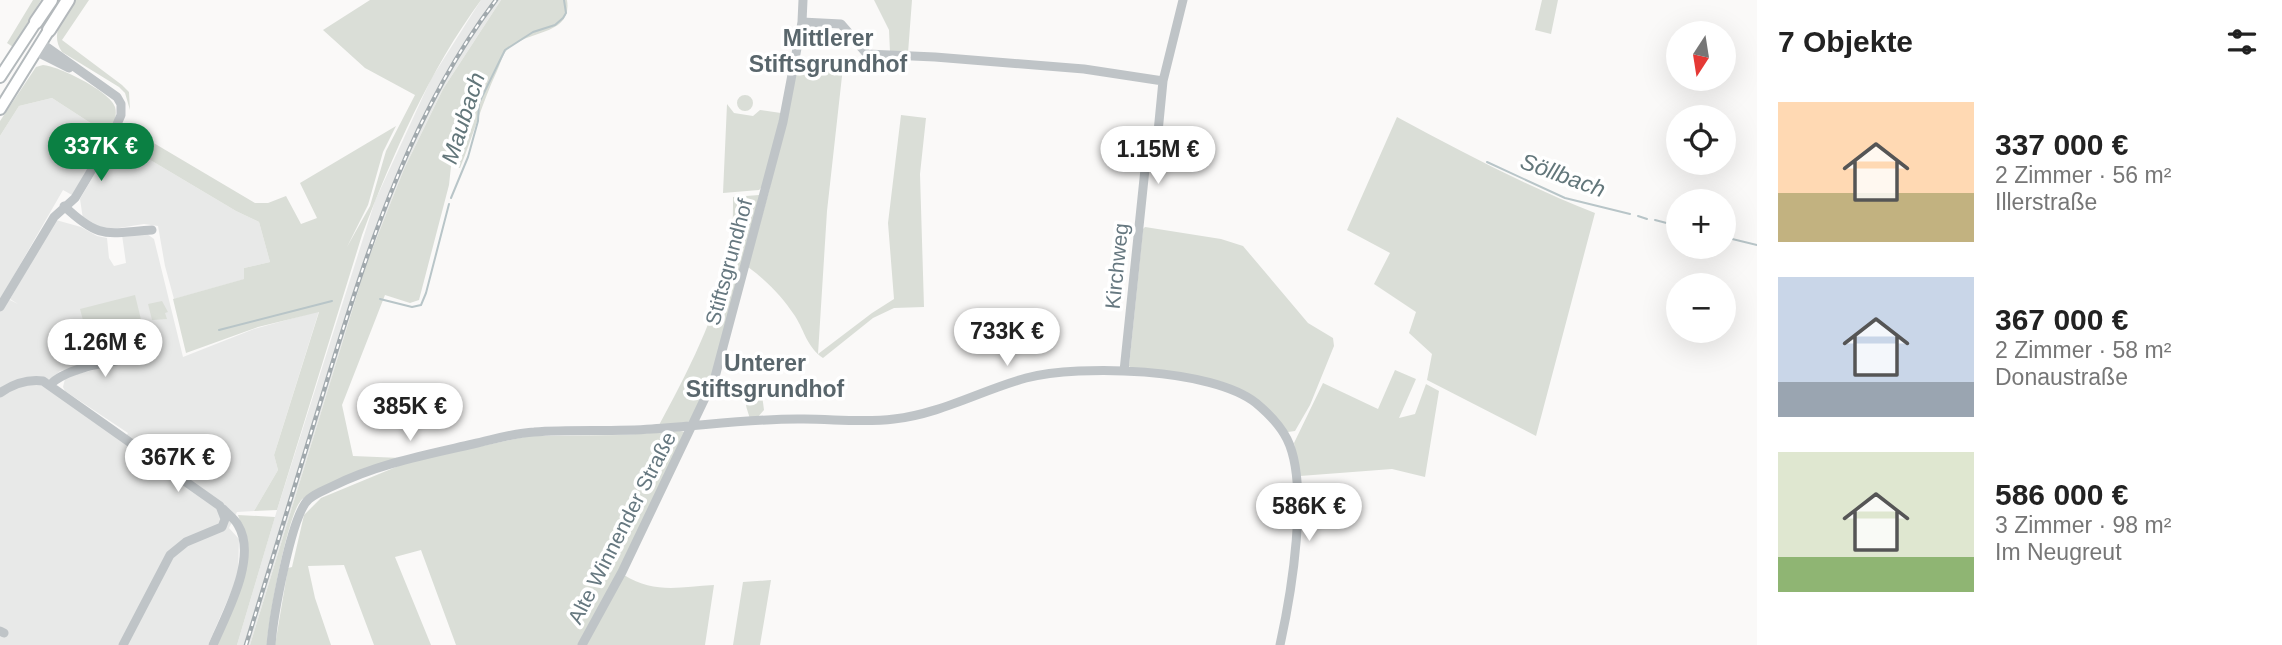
<!DOCTYPE html>
<html lang="de">
<head>
<meta charset="utf-8">
<style>
  body { margin:0; font-family:Arial,sans-serif; background:#f6f6f6; color:#222; height:100vh; display:flex; flex-direction:column; font-size:26px; white-space:nowrap }
  * { box-sizing:border-box; margin:0 }
  p { font-size:23px; color:#767676 }
  .icon { flex:none; width:38px; height:38px; fill:none; stroke:currentColor; stroke-width:2; stroke-linecap:round; stroke-linejoin:round }
  .map { position:relative; flex:1; overflow:hidden }
  .details { display:flex; flex-direction:column; background:#fff; width:525px }
  .details>* { flex:none }
  .needle { width:46px; rotate:192deg }
  .fabs { position:absolute; left:1666px; top:21px; display:grid; gap:14px }
  .fabs a { display:grid; place-items:center; width:70px; height:70px; border-radius:50%; background:#fff; box-shadow:0 7px 28px #0002; font-size:35px }
  .price { position:absolute; translate:-50% -60px; padding:0 16px; border-radius:24px; background:#fff; color:#222; font-size:23px; line-height:46px; filter:drop-shadow(0 2px 4px #0008) }
  .price::after { content:''; position:absolute; left:50%; top:42px; width:21px; height:16px; margin-left:-10px; background:inherit; clip-path:polygon(0 0,100% 0,50% 100%) }
  .price.on { background:#0b8043; color:#fff }
  ul { padding:0; list-style:none }
  li { display:flex; align-items:center; gap:21px; height:175px; padding:0 21px }
  li span { display:grid; place-items:center; flex:none; width:196px; height:140px; border-radius:0px; color:#555 }
  li>.icon { margin-inline-start:auto }
  span .icon { width:84px; height:84px; fill:#fffc; stroke-width:1 }
  li b { font-size:30px }
  h2 { display:flex; justify-content:space-between; align-items:center; height:84px; padding:0 21px; font-size:30px }
  main { display:flex; flex:1; min-height:0 }
  .map>svg:first-child { display:block }
</style>
</head>
<body>
<main>
<div class="map">
<svg width="1757" height="645" viewBox="0 0 1757 645">
  <rect width="100%" height="100%" fill="#faf9f8"/>
  <!-- built -->
  <path fill="#e8e9e8" fill-rule="evenodd" d="M481,0H501L443,89L404,169L366,265L250,645H237L277,510L375,201L431,79Z
    M52,98L109,135L72,195L63,190L2,296L18,304L10,299L56,220L81,227L97,236L107,238L109,258L114,266L126,263L122,235L143,231L154,239L183,357L254,329L319,311L274,455L278,470L254,511L237,512L229,528L239,539L238,576L208,645H0V136L19,106ZM93,364L94,370L69,376L65,379L63,387L65,391L128,433L122,442L47,380L54,377L60,371Z
    M115,139L236,211L259,222L270,262L244,268L245,279L174,299L165,266L158,226L144,224L106,230L83,219L80,199Z"/>
  <!-- green -->
  <path fill="#daded7" d="M33,0H41L13,47L7,43Z
    M74,0H89L62,40L122,85L129,92L130,110L125,93L119,87L62,52C49,33 64,17 74,0Z
    M370,0H481C429,71 393,154 362,235L277,510L254,511L278,470L274,455L319,312L258,327L186,353L173,299L244,279V268L270,262L259,222L236,211L115,139L125,129H130L255,203H268L286,196L301,224L317,218L300,183L396,126L383,152L368,205L347,247L370,206L386,151L415,95L365,68L323,30Z
    M501,0H567C573,37 525,29 506,51C502,56 500,65 497,71C482,103 473,136 460,168H455L456,157H452L449,185L419,300L410,303L385,295L342,405L353,456L401,458L308,495C306,497 301,499 300,502C287,518 268,621 267,645H250L366,265L404,169L443,89Z
    M874,0H912L908,53L890,52L889,30Z
    M1542,0H1558L1551,34L1535,30Z
    M844,58L827,211L818,354L872,313L894,299L888,223L901,115L926,118L920,174L924,307L894,308L873,318L823,358C807,347 805,332 795,316C782,296 767,281 748,267L769,191L797,62Z
    M43,65C59,66 111,92 115,107C118,117 112,127 109,135L52,98L19,106L0,136V121L36,67Z
    M737 103a8 8 0 1 1 16 0a8 8 0 1 1-16 0Z
    M727,104L734,113L753,116L760,110L781,113L764,185L759,190L723,193Z
    M1397,117C1462,152 1526,186 1595,213L1536,436L1427,380L1432,354L1409,333L1416,312L1374,284L1390,253L1347,230Z
    M759,195L761,196L722,350L692,421L658,427C690,368 724,303 732,235C733,222 733,210 733,197Z
    M1145,227L1221,239L1243,246L1308,323L1333,338L1334,346L1310,405L1295,431L1288,432L1245,393L1132,370L1129,366L1143,229Z
    M135,295L145,336L124,341L112,329L87,335L80,309Z
    M162,301L168,312L165,313L167,319L152,320L148,304Z
    M1395,370L1416,379L1399,418L1415,414L1426,384L1439,391L1425,477L1392,469L1300,476L1294,443L1323,383L1378,409Z
    M753,390L762,395L764,410L757,418L750,419C747,407 741,400 753,390Z
    M680,431L685,432L601,607L579,645H456L421,550L395,557L431,645H374L344,565L308,566L315,598L331,645H275L288,568L292,567L304,515L321,498L408,462L529,436L621,435Z
    M238,515L275,517L237,645H216L232,610L244,534Z
    M624,575C654,594 680,587 714,585L705,645H586Z
    M771,580L760,645H733L743,582Z"/>
  <g fill="none" stroke-linecap="round" stroke-linejoin="round">
    <!-- stream -->
    <path stroke="#b8c5c8" stroke-width="2" d="M1487,162L1565,198L1630,214
      M451,198L468,157L478,121L479,103L505,50L533,32L555,25L563,18L566,13L564,0
      M1638,216L1647,219
      M1655,220L1678,226
      M1724,237L1757,245
      M380,299L412,307L421,305L426,293L449,204
      M219,330L332,301"/>
    <!-- major casing -->
    <g stroke="#b3b9bc" stroke-width="14">
      <path id="major" d="M0,77L36,22
        M0,109L49,30"/>
    </g>
    <!-- highway casing -->
    <g stroke="#b3b8bb" stroke-width="16">
      <path id="highway" d="M36,22L51,0
        M49,30L68,0"/>
    </g>
    <!-- minor -->
    <path stroke="#bfc4c7" stroke-width="9" d="M802,22L841,24L867,54L935,57L1084,69L1163,81
      M35,51L69,68
      M64,206C100,240 106,233 152,230
      M0,307L54,217L75,198L112,136L121,115V104L117,97L41,43
      M1124,371L1145,169L1158,132L1163,81L1183,0
      M50,385C68,365 121,361 149,355
      M0,393C13,384 27,379 43,381L220,506L225,519L222,527L186,542L170,555L123,645
      M0,631L4,633
      M213,645C226,614 258,558 238,525C235,519 228,514 223,509
      M271,645C273,619 291,514 309,499C316,493 325,490 333,486C377,464 425,455 473,444C492,440 513,433 534,432C573,429 612,432 652,429C702,426 754,418 804,419C834,419 864,423 894,419C940,414 982,390 1026,378C1080,364 1212,368 1256,403C1268,413 1280,425 1287,439C1310,485 1291,595 1280,645
      M582,645L622,572L715,377L783,122L802,22L803,0"/>
    <!-- major -->
    <use href="#major" stroke="#fff" stroke-width="10"/>
    <!-- highway -->
    <use href="#highway" stroke="#fff" stroke-width="12"/>
    <!-- rail casing -->
    <g stroke="#a1a9ad" stroke-width="4.5">
      <path id="rail" d="M246,645C274,554 302,462 330,371C370,242 413,109 496,0"/>
    </g>
    <!-- rail -->
    <use href="#rail" stroke="#fff" stroke-width="2" stroke-dasharray="5" stroke-linecap="butt"/>
  </g>
  <g text-anchor="middle" stroke-width="7" stroke-linejoin="round" paint-order="stroke">
    <!-- street labels -->
    <g font-size="21" fill="#667880" stroke="#fff">
      <text transform="translate(729 262) rotate(-75)" y="7">Stiftsgrundhof</text>
      <text transform="translate(1117 266) rotate(-84)" y="7">Kirchweg</text>
      <text transform="translate(622 528) rotate(-63)" y="7">Alte Winnender Straße</text>
    </g>
    <!-- neighbourhood labels -->
    <g font-size="23" font-weight="bold" fill="#59666c" stroke="#fff">
      <text x="828" y="46">Mittlerer<tspan x="828" dy="26">Stiftsgrundhof</tspan></text>
      <text x="765" y="371">Unterer<tspan x="765" dy="26">Stiftsgrundhof</tspan></text>
    </g>
    <!-- water labels -->
    <g font-size="23" font-style="italic" fill="#62767a" stroke="#fff">
      <text transform="translate(463 118) rotate(-72)" y="8">Maubach</text>
      <text transform="translate(1563 175) rotate(20)" y="8">Söllbach</text>
    </g>
  </g>
</svg>
<div class="fabs">
<a><svg class="needle" viewBox="-14 -14 28 28"><path d="M0-13l5 13h-10z" fill="#e53935"/><path d="M0 13l5-13h-10z" fill="#767676"/></svg></a>
<a><svg class="icon" aria-label="locate" viewBox="0 0 24 24"><circle cx="12" cy="12" r="6"/><path d="M12 2v4M12 18v4M2 12h4M18 12h4"/></svg></a>
<a>+</a>
<a>−</a>
</div>
<b class="price on" style="left:101px;top:183px">337K €</b>
<b class="price" style="left:1158px;top:186px">1.15M €</b>
<b class="price" style="left:1007px;top:368px">733K €</b>
<b class="price" style="left:105px;top:379px">1.26M €</b>
<b class="price" style="left:410px;top:443px">385K €</b>
<b class="price" style="left:178px;top:494px">367K €</b>
<b class="price" style="left:1309px;top:543px">586K €</b>
</div>
<section class="details">
<h2>7 Objekte<svg class="icon" aria-label="filters" viewBox="0 0 24 24"><path d="M4 7h16M4 17h16"/><circle cx="9" cy="7" r="2"/><circle cx="15" cy="17" r="2"/></svg></h2>
<ul>
<li><span style="background:linear-gradient(#ffd9b3 65%,#c2b280 0)"><svg class="icon" aria-label="home" viewBox="0 0 24 24"><path d="M3 11l9-7 9 7M6 9v11h12V9"/></svg></span><div><b>337 000 €</b><p>2 Zimmer · 56 m²</p><p>Illerstraße</p></div></li>
<li><span style="background:linear-gradient(#c9d6e8 75%,#9aa5b1 0)"><svg class="icon" aria-label="home" viewBox="0 0 24 24"><path d="M3 11l9-7 9 7M6 9v11h12V9"/></svg></span><div><b>367 000 €</b><p>2 Zimmer · 58 m²</p><p>Donaustraße</p></div></li>
<li><span style="background:linear-gradient(#dfe7d0 75%,#8fb573 0)"><svg class="icon" aria-label="home" viewBox="0 0 24 24"><path d="M3 11l9-7 9 7M6 9v11h12V9"/></svg></span><div><b>586 000 €</b><p>3 Zimmer · 98 m²</p><p>Im Neugreut</p></div></li>
</ul>
</section>
</main>
</body>
</html>
